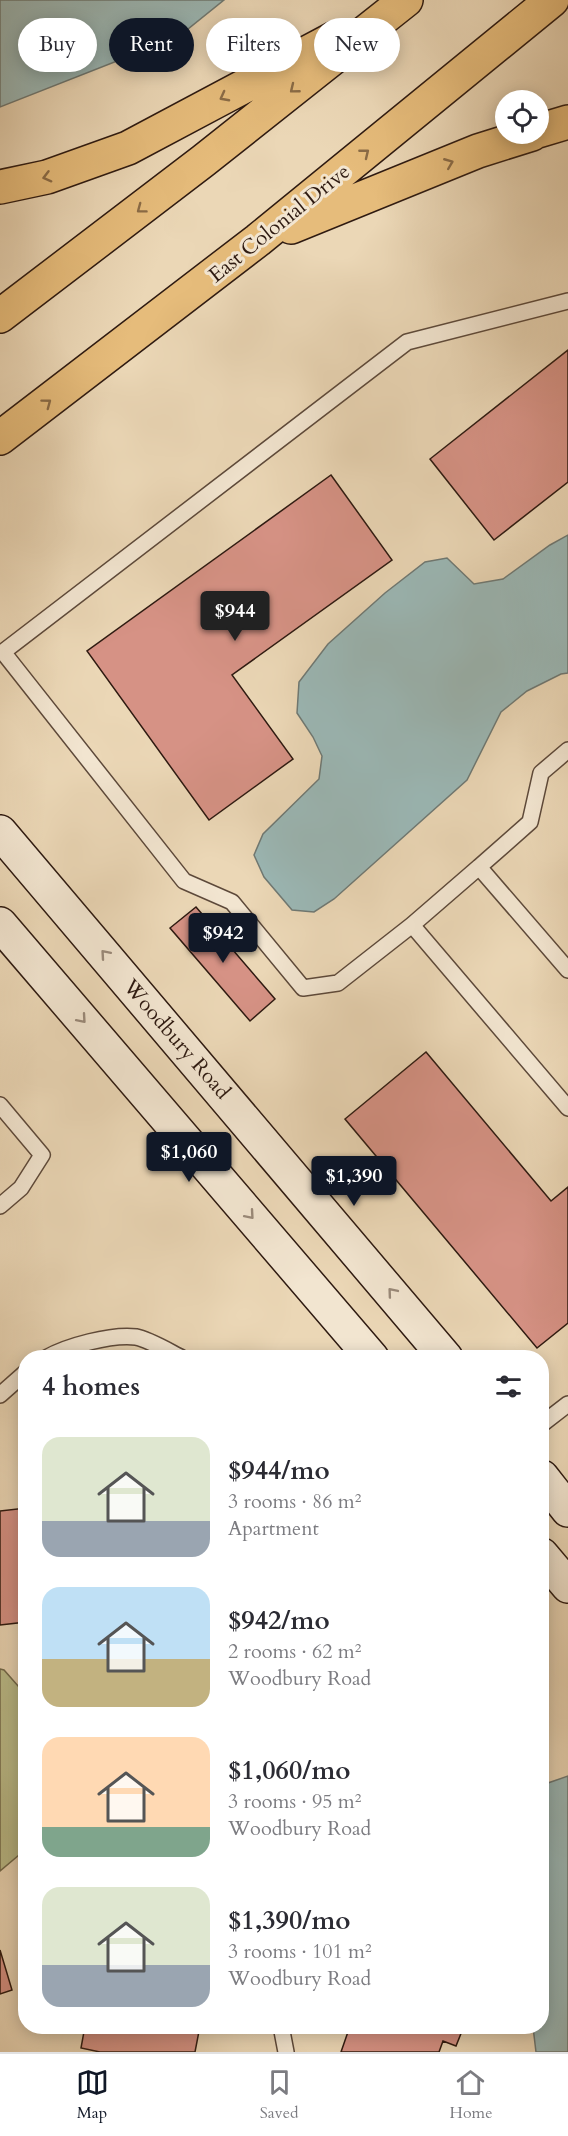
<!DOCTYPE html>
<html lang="en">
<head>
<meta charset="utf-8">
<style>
  body { margin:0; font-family:Cardo,serif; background:#f7f7f7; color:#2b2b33; height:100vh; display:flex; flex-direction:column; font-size:22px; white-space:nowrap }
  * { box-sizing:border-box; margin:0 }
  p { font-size:20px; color:#7c7c81 }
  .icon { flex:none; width:33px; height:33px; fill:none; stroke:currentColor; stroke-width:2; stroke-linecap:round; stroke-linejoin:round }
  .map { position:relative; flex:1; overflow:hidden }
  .side { position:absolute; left:18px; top:1350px; width:531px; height:684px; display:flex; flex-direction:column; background:#fff; border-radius:24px; box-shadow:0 3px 15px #0003 }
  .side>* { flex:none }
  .hud { position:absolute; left:18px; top:18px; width:532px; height:54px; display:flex; gap:12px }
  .buttons { position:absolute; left:495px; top:90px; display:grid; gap:12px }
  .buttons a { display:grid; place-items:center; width:54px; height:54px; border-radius:50%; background:#fff; box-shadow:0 3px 15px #0003; font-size:30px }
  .price { position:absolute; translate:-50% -51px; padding:0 14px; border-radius:6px; background:#111827; color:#fff; font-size:20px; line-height:39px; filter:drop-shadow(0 2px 3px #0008) }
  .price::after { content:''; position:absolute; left:50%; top:36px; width:18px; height:14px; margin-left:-9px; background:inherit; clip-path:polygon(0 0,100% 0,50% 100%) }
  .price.current { background:#222; color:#fff }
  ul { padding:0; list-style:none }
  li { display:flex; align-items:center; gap:18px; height:150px; padding:0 24px }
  li span { display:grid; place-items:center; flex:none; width:168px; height:120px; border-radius:18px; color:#555 }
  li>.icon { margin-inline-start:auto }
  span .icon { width:72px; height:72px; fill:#fffc; stroke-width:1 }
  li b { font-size:26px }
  h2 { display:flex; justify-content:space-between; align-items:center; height:72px; padding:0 24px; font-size:26px }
  .pill { padding:0 21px; border-radius:27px; background:#fff; box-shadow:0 3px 15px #0003; font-size:21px; line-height:54px }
  .pill.current { background:#111827; color:#fff }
  .menu { display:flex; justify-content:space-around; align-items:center; height:84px; border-top:2px solid #e1e1e2; background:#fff; font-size:16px; color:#7c7c81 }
  .menu a { display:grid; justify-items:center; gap:3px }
  .menu .current { color:#111827 }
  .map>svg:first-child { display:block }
</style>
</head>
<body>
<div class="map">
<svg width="568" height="2052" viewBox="0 0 568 2052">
  <rect width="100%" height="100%" fill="#ebd7b6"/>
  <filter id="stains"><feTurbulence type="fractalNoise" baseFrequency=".00333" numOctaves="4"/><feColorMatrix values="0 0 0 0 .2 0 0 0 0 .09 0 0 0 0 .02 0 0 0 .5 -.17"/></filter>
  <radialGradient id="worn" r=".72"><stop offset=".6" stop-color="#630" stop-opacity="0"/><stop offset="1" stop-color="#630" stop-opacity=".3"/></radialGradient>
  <!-- green -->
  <path fill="#bbbd8b" stroke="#746c4e" stroke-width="1.5" d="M0,1669L4,1670L26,1695L25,1850L0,1871Z"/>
  <!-- water -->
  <path fill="#9bb8b6" stroke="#6f7974" stroke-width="1.5" d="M0,0H224L178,37L0,107Z
    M568,535V673L561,674L527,691L501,712L467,780L334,899L314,912L292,910L264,877L254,855L263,834L319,779L322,756L313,737L297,713L299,682L328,644L385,593L425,562L447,558L474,584L503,579L550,545Z
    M568,1776V2052H536L533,2027L542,2026V1789L548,1783Z"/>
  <!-- building -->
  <path fill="#d69285" stroke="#2e1a11" stroke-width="1.5" d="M568,350V482L494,540L430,459Z
    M331,475L392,560L232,675L293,759L209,820L87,651Z
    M196,907L275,999L250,1021L170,928Z
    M426,1052L551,1201L568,1187V1323L537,1348L345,1119Z
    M26,1508V1622L0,1625V1511Z
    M0,1950L12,1990L0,1994Z
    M85,2026H200L195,2052H100L81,2048Z
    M350,2026H464L456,2046L443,2041L439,2052H341Z"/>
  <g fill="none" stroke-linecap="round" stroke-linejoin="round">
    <!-- lane casing -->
    <g stroke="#5d493a" stroke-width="18">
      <path id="lane" d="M479,867L530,822L541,773L568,750
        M412,925L338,983L303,988L232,902L184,881L3,652L407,342L568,301
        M568,970L479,867L412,925L568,1108
        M0,1105L42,1155L21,1188L0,1206
        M46,1358C67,1346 111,1334 136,1337C148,1339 170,1352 182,1358
        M0,1395L26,1372
        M542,1424L568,1404
        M281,2026L286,2052"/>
    </g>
    <!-- secondary casing -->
    <g stroke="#2e1a11" stroke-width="36">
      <path id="secondary" d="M0,832L446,1358
        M0,924L372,1358
        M542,1477L568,1510
        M542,1555L568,1586"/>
    </g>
    <!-- highway casing -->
    <g stroke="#2e1a11" stroke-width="36">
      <path id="highway" d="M538,131L568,122
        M0,187L47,177L128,148L335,38
        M291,227L478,151L532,134
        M0,316L203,161L406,0
        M0,438L258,240L552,0"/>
    </g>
    <!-- lane -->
    <use href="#lane" stroke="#f2e5d0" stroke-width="15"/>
    <!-- secondary -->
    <use href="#secondary" stroke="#f2e5d0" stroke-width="33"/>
    <!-- highway -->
    <use href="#highway" stroke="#e6bc7b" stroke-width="33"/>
  </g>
  <!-- one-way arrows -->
  <defs><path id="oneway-chevron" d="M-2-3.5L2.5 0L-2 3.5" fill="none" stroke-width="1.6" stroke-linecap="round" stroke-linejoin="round" transform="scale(1.5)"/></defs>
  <g stroke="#8a6b46">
    <use href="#oneway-chevron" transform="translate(294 89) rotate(141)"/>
    <use href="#oneway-chevron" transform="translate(224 97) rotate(152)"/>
    <use href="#oneway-chevron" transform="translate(365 153) rotate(-39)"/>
    <use href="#oneway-chevron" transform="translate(449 163) rotate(-22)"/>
    <use href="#oneway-chevron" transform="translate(47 177) rotate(165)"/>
    <use href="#oneway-chevron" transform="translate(141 209) rotate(143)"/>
    <use href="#oneway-chevron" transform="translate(47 403) rotate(-37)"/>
  </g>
  <g stroke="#9a8a7a">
    <use href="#oneway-chevron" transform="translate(105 954) rotate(-131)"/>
    <use href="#oneway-chevron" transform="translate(82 1019) rotate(49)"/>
    <use href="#oneway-chevron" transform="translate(250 1215) rotate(49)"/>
    <use href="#oneway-chevron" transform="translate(392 1292) rotate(-130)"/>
  </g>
  <g text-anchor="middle" stroke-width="6" stroke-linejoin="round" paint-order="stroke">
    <!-- street labels -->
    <g font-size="21" fill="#2e1a11" stroke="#f2e5d0">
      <text transform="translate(279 223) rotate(-39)" y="7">East Colonial Drive</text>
      <text transform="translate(177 1039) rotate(49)" y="7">Woodbury Road</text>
    </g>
  </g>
  <rect width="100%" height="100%" filter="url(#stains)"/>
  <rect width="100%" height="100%" fill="url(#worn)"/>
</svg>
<div class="buttons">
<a><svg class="icon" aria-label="locate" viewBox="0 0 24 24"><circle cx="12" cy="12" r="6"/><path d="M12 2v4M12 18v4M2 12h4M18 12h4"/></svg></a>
</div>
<b class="price current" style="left:235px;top:642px">$944</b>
<b class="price" style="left:223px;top:964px">$942</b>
<b class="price" style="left:189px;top:1183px">$1,060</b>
<b class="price" style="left:354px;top:1207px">$1,390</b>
<div class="hud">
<a class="pill">Buy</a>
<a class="pill current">Rent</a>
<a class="pill">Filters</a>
<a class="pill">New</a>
</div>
<section class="side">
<h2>4 homes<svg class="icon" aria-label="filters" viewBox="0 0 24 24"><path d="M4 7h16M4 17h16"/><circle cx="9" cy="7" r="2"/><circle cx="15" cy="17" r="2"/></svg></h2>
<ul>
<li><span style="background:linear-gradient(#dfe7d0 70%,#9aa5b1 0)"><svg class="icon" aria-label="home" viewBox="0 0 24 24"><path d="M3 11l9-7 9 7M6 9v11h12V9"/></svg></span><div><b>$944/mo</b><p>3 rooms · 86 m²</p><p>Apartment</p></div></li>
<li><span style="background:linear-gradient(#bfe0f5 60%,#c2b280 0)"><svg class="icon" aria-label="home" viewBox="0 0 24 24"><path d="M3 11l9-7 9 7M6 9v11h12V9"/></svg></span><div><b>$942/mo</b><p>2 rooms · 62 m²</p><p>Woodbury Road</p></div></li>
<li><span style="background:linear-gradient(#ffd9b3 75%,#7fa58c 0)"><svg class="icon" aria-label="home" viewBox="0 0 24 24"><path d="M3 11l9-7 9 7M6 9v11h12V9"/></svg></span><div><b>$1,060/mo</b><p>3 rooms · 95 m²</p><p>Woodbury Road</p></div></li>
<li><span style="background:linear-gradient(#dfe7d0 65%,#9aa5b1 0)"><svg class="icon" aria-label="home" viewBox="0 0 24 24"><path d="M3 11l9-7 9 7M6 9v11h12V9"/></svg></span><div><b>$1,390/mo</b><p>3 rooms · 101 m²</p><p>Woodbury Road</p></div></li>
</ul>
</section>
</div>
<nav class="menu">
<a class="current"><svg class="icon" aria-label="map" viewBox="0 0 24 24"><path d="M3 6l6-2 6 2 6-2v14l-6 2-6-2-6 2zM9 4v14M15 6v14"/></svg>Map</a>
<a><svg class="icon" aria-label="saved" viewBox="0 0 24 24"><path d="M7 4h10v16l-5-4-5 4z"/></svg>Saved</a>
<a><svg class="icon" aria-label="home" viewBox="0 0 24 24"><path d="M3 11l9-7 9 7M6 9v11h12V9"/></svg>Home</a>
</nav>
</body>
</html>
